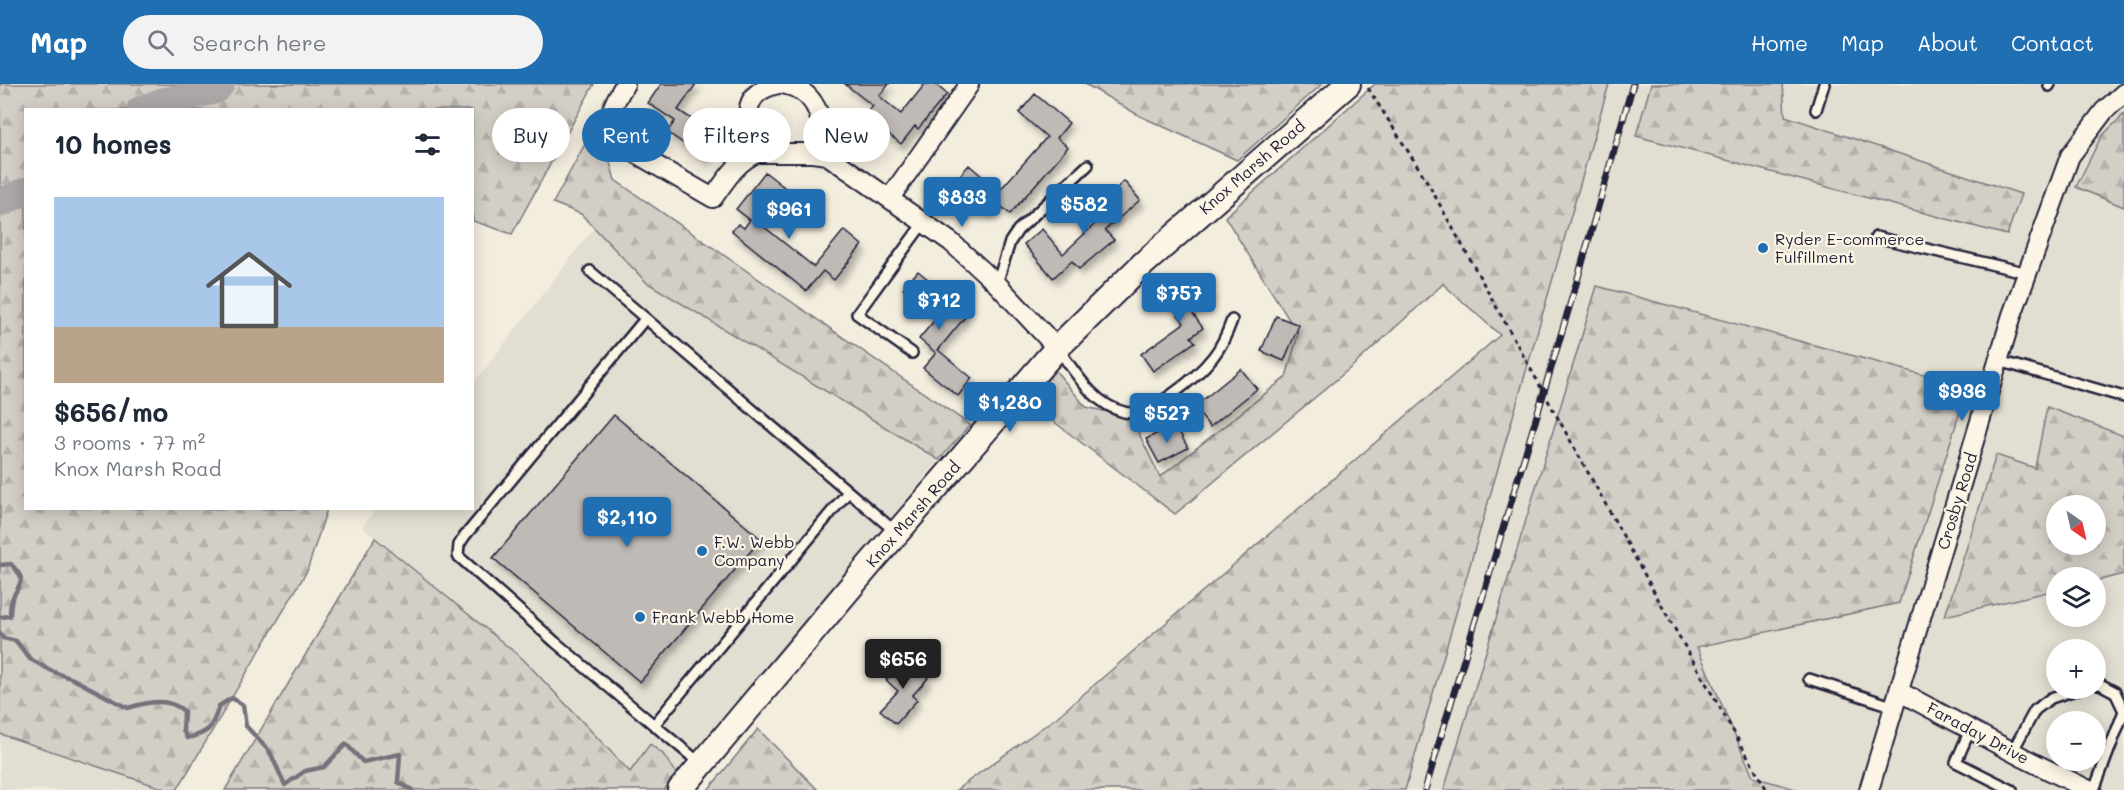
<!DOCTYPE html>
<html lang="en">
<head>
<meta charset="utf-8">
<style>
  body { margin:0; font-family:Mali,sans-serif; background:#f2f2f3; color:#1f2937; height:100vh; display:flex; flex-direction:column; font-size:22px; white-space:nowrap }
  * { box-sizing:border-box; margin:0 }
  p { font-size:20px; color:#747a83 }
  .icon { flex:none; width:33px; height:33px; fill:none; stroke:currentColor; stroke-width:2; stroke-linecap:round; stroke-linejoin:round }
  .map { position:relative; flex:1; overflow:hidden }
  .panel { position:absolute; left:24px; top:24px; width:450px; height:402px; display:flex; flex-direction:column; background:#fff; border-radius:0px; box-shadow:0 3px 15px #0003 }
  .panel>* { flex:none }
  .guide { position:absolute; left:492px; top:24px; width:570px; height:54px; display:flex; gap:12px }
  .needle { width:39px; rotate:146deg }
  .buttons { position:absolute; left:2046px; top:411px; display:grid; gap:12px }
  .buttons a { display:grid; place-items:center; width:60px; height:60px; border-radius:50%; background:#fff; box-shadow:0 3px 15px #0003; font-size:30px }
  .price { position:absolute; translate:-50% -51px; padding:0 14px; border-radius:6px; background:#1f6fb2; color:#fff; font-size:20px; line-height:39px; filter:drop-shadow(0 2px 3px #0008) }
  .price::after { content:''; position:absolute; left:50%; top:36px; width:18px; height:14px; margin-left:-9px; background:inherit; clip-path:polygon(0 0,100% 0,50% 100%) }
  .price.selected { background:#222; color:#fff }
  ul { padding:0; list-style:none }
  li { display:grid; align-content:center; gap:12px; height:318px; padding:0 30px }
  li span { display:grid; place-items:center; height:186px; border-radius:0px; color:#555 }
  li>.icon { margin-inline-start:auto }
  span .icon { width:108px; height:108px; fill:#fffc; stroke-width:1 }
  li b { font-size:26px }
  h2 { display:flex; justify-content:space-between; align-items:center; height:72px; padding:0 30px; font-size:26px }
  .pill { padding:0 21px; border-radius:27px; background:#fff; box-shadow:0 3px 15px #0003; font-size:21px; line-height:54px }
  .pill.selected { background:#1f6fb2; color:#fff }
  header { display:flex; align-items:center; gap:36px; box-sizing:border-box; height:84px; padding:0 30px; background:#1f6fb2; color:#fff }
  header strong { font-size:28px }
  nav { display:flex; gap:33px; margin-inline-start:auto; font-size:21px }
  .search { width:420px; height:54px; background:#f2f2f3; display:flex; align-items:center; gap:15px; box-sizing:border-box; padding:0 21px; border-radius:33px; color:#747a83; font-size:22px }
  .map>svg:first-child { display:block }
</style>
</head>
<body>
<header>
<strong>Map</strong>
<div class="search"><svg class="icon" aria-label="search" viewBox="0 0 24 24"><circle cx="10" cy="10" r="6"/><path d="M15 15l6 6"/></svg>Search here</div>
<nav><a>Home</a><a>Map</a><a>About</a><a>Contact</a></nav>
</header>
<div class="map">
<svg width="2124" height="706" viewBox="0 0 2124 706">
  <defs>
    <pattern id="forest-firs" width="22" height="20" patternUnits="userSpaceOnUse" patternTransform="scale(1.5)"><rect width="22" height="20" fill="#d4cfc6"/><path d="M5 1l3.5 6h-7zM16 11l3.5 6h-7z" fill="#b6b1ab"/></pattern>
    <filter id="shadow"><feDropShadow dx="3.5" dy="6" stdDeviation="3" flood-color="#0004"/></filter>
  </defs>
  <rect width="100%" height="100%" fill="#f3edde"/>
  <filter id="ink" filterUnits="userSpaceOnUse"><feTurbulence type="fractalNoise" baseFrequency=".0167" numOctaves="2"/><feDisplacementMap in="SourceGraphic" scale="12" xChannelSelector="R" yChannelSelector="G"/><feConvolveMatrix kernelMatrix="1 2 1 2 8 2 1 2 1" color-interpolation-filters="sRGB"/></filter>
  <g filter="url(#ink)">
    <!-- built -->
    <path fill="#e3ded2" fill-rule="evenodd" d="M1609,0H1651L1637,52L2007,151L2021,110L1784,32L1783,0H2124V30L2101,53L2076,103L2124,123V352L2047,323L2035,384L1945,531L2056,506V532H2096V497L2124,490V706H1799L1753,693L1697,563L1899,519L1597,203L1444,706H1405ZM2056,566H2096V604H2056ZM2056,638H2096V676H2056Z
      M594,144L646,198L939,376L677,691L663,670L630,688L523,575L362,443L376,425L472,424L473,300Z
      M0,650L168,706H0Z"/>
    <!-- forest -->
    <path fill="url(#forest-firs)" stroke="#7b7880" stroke-width="1.5" fill-rule="evenodd" d="M0,0H594L512,150L473,137L472,26H26V424L327,425L307,487L177,706H168L0,650Z
      M1085,0H1322L1237,76L1140,32Z
      M1375,0H1609L1405,706H956L1057,633L1500,251L1443,200L1354,281L1175,430L1028,318L1055,286L1086,323L1131,333L1160,393L1286,293L1298,250L1225,133Z
      M1651,0H1783L1785,32L2021,110L2007,151L1636,52Z
      M2124,30V123L2076,103L2101,53Z
      M585,60L605,61L615,96L970,341L939,376L646,198L581,130L553,119Z
      M1597,202L1968,303L1899,519L1697,563L1753,693L1799,706H1444Z
      M2047,323L2124,352V490L2096,497V494H2056V506L1945,532L1996,371L2035,384ZM2056,422H2096V460H2056Z
      M375,454L523,575L630,688L650,660L663,670L677,691L664,706H225Z
      M758,645L818,706H708Z"/>
    <g fill="none" stroke-linecap="round" stroke-linejoin="round">
      <!-- stream -->
      <path stroke="#75727b" stroke-width="4.5" d="M0,481L11,480C26,496 22,496 13,513C10,519 10,526 10,532L0,533
        M0,549L3,554L16,557L30,575L54,588L73,595L128,624C147,618 168,613 184,627L183,646L187,654C210,649 212,644 219,622L232,614L243,621L246,642L270,668L285,701L305,687L324,683L346,660L363,678L400,670L398,698L412,706"/>
      <!-- river -->
      <path stroke="#aca7a6" stroke-width="28" d="M140,26L161,18L216,6L221,0
        M0,119L26,107"/>
    </g>
    <!-- building -->
    <path fill="#bfbab6" stroke="#22223b" stroke-width="1.5" filter="url(#shadow)" d="M661,0H696L678,26L719,53L705,74L667,48L675,37L648,19Z
      M845,0H889L879,12L901,30L925,0H935L947,10L918,45L915,42L901,60L865,31L873,22Z
      M1035,10L1069,39L1057,54L1068,63L1010,130L996,118L988,128L954,98L969,81L999,107L1047,53L1019,29Z
      M765,88L784,103L757,137L814,183L844,146L862,161L834,196L823,187L806,207L732,147L738,140L744,144L750,136L736,125Z
      M1124,97L1140,116L1105,146L1114,156L1079,185L1072,177L1053,194L1024,160L1042,145L1063,170L1097,138L1090,130Z
      M918,187L953,216L950,220L966,232L938,266L972,294L958,312L923,284L936,269L919,255L937,233L903,205Z
      M1196,191L1211,211L1190,226L1203,244L1191,253L1195,258L1153,287L1141,270L1184,239L1165,213Z
      M1276,232L1299,241L1284,277L1261,267Z
      M1241,285L1257,305L1210,343L1194,323Z
      M614,331L761,455L640,598L493,474Z
      M1175,340L1188,364L1159,379L1146,355Z
      M906,575L928,594L912,612L917,616L896,640L880,626L898,607L886,596Z"/>
    <g fill="none" stroke-linecap="round" stroke-linejoin="round">
      <!-- lane casing -->
      <g stroke="#22223b" stroke-width="14">
        <path id="lane" d="M2049,2L2050,0
          M1816,26L1824,0
          M1876,153L2028,189
          M590,187L897,449
          M997,200L1010,158L1018,146L1088,81
          M645,235L464,453L459,461L458,472L555,558L654,641
          M1058,265C1076,289 1094,321 1124,328C1149,335 1198,292 1213,273C1222,262 1227,250 1232,236
          M912,269L857,230L924,138
          M1999,277L2124,313
          M1809,595L1895,623
          M1970,646L1956,678L2012,706
          M2012,668L2035,626L2051,614L2081,604
          M701,680L654,641L848,408
          M2094,706L2124,627L2115,608L2098,599L2096,600"/>
      </g>
      <!-- street casing -->
      <g stroke="#22223b" stroke-width="22">
        <path id="street" d="M625,0C611,24 601,40 623,62L713,114C726,96 736,78 757,69
          M779,0C738,8 746,39 757,69H813L827,71C822,39 820,6 782,0
          M827,71L951,158L997,200L1057,264
          M890,114L969,1L967,0
          M1900,608L2024,674L2089,706
          M1869,706L2012,231L2070,72L2104,27L2124,9"/>
      </g>
      <!-- secondary casing -->
      <g stroke="#22223b" stroke-width="28">
        <path id="secondary" d="M680,706L870,480L1057,264L1144,179L1348,0"/>
      </g>
      <!-- path -->
      <path stroke="#22223b" stroke-width="3" stroke-dasharray="4.5 4.5" stroke-linecap="butt" d="M1368,4L1425,94L1668,533L1767,706"/>
      <!-- lane -->
      <use href="#lane" stroke="#fcf5e5" stroke-width="9"/>
      <!-- street -->
      <use href="#street" stroke="#fcf5e5" stroke-width="18"/>
      <!-- secondary -->
      <use href="#secondary" stroke="#fcf5e5" stroke-width="24"/>
      <!-- rail casing -->
      <g stroke="#22223b" stroke-width="7">
        <path id="rail" d="M1425,706L1577,197L1633,0"/>
      </g>
      <!-- rail -->
      <use href="#rail" stroke="#fcf5e5" stroke-width="4.5" stroke-dasharray="14" stroke-linecap="butt"/>
    </g>
  </g>
  <!-- markers -->
  <g fill="#1f6fb2" stroke="#fcf5e5" stroke-width="2">
    <circle cx="1763" cy="164" r="6"/>
    <circle cx="702" cy="467" r="6"/>
    <circle cx="640" cy="533" r="6"/>
  </g>
  <g text-anchor="middle" stroke-width="4.5" stroke-linejoin="round" paint-order="stroke">
    <!-- street labels -->
    <g font-size="16" fill="#22223b" stroke="#fcf5e5">
      <text transform="translate(1252 83) rotate(-41)" y="6">Knox Marsh Road</text>
      <text transform="translate(1957 417) rotate(-73)" y="6">Crosby Road</text>
      <text transform="translate(913 430) rotate(-49)" y="6">Knox Marsh Road</text>
      <text transform="translate(1978 649) rotate(28)" y="6">Faraday Drive</text>
    </g>
    <!-- poi labels -->
    <g font-size="16" fill="#22223b" stroke="#fcf5e5" text-anchor="start">
      <text x="1775" y="161">Ryder E-commerce<tspan x="1775" dy="18">Fulfillment</tspan></text>
      <text x="714" y="464">F.W. Webb<tspan x="714" dy="18">Company</tspan></text>
      <text x="652" y="539">Frank Webb Home</text>
    </g>
  </g>
</svg>
<div class="buttons">
<a><svg class="needle" viewBox="-14 -14 28 28"><path d="M0-13l5 13h-10z" fill="#e53935"/><path d="M0 13l5-13h-10z" fill="#747a83"/></svg></a>
<a><svg class="icon" aria-label="layers" viewBox="0 0 24 24"><path d="M12 4l9 5-9 5-9-5zM3 14l9 5 9-5"/></svg></a>
<a>+</a>
<a>−</a>
</div>
<b class="price" style="left:962px;top:144px">$833</b>
<b class="price" style="left:1084px;top:151px">$582</b>
<b class="price" style="left:789px;top:156px">$961</b>
<b class="price" style="left:1179px;top:240px">$757</b>
<b class="price" style="left:939px;top:247px">$712</b>
<b class="price" style="left:1962px;top:338px">$936</b>
<b class="price" style="left:1010px;top:349px">$1,280</b>
<b class="price" style="left:1167px;top:360px">$527</b>
<b class="price" style="left:627px;top:464px">$2,110</b>
<b class="price selected" style="left:903px;top:606px">$656</b>
<div class="guide">
<a class="pill">Buy</a>
<a class="pill selected">Rent</a>
<a class="pill">Filters</a>
<a class="pill">New</a>
</div>
<section class="panel">
<h2>10 homes<svg class="icon" aria-label="filters" viewBox="0 0 24 24"><path d="M4 7h16M4 17h16"/><circle cx="9" cy="7" r="2"/><circle cx="15" cy="17" r="2"/></svg></h2>
<ul>
<li><span style="background:linear-gradient(#a9c7e8 70%,#b9a48a 0)"><svg class="icon" aria-label="home" viewBox="0 0 24 24"><path d="M3 11l9-7 9 7M6 9v11h12V9"/></svg></span><div><b>$656/mo</b><p>3 rooms · 77 m²</p><p>Knox Marsh Road</p></div></li>
</ul>
</section>
</div>
</body>
</html>
